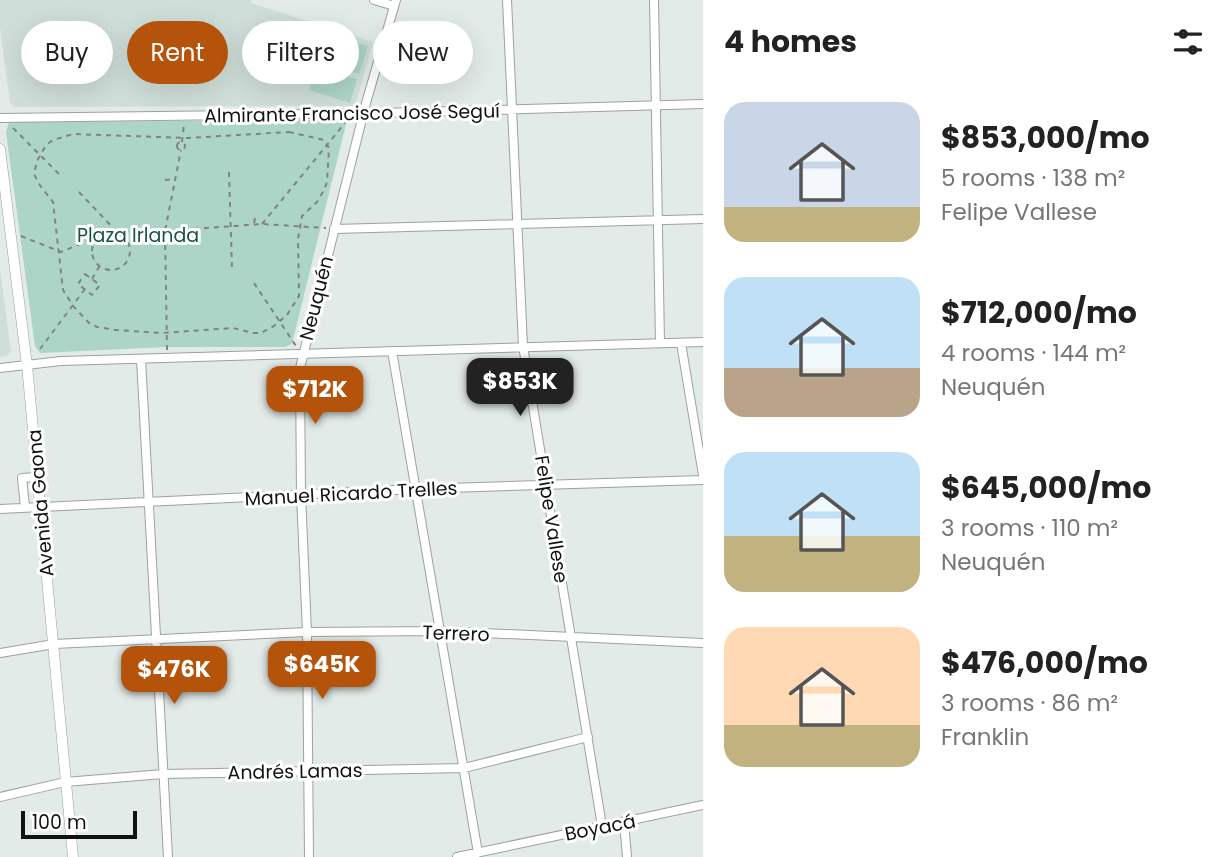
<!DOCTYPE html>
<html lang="en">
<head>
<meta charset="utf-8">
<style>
  body { margin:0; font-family:Poppins,sans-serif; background:#f2f2f2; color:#222; height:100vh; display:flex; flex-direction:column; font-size:26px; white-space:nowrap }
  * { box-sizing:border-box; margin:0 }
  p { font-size:23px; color:#767676 }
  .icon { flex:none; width:38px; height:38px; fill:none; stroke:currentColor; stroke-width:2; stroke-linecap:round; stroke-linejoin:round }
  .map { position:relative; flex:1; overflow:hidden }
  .details { display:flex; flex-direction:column; background:#fff; width:525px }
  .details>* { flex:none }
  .guide { position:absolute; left:21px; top:21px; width:576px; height:63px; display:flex; gap:14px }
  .scale { position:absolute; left:21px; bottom:18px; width:116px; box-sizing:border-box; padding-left:7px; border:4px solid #111312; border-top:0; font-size:19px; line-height:24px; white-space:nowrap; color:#111312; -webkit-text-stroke:5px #fff; paint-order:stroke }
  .price { position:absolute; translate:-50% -60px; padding:0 16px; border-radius:14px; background:#b45309; color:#fff; font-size:23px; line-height:46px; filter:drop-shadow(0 2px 4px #0008) }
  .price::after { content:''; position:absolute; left:50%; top:42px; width:21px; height:16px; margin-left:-10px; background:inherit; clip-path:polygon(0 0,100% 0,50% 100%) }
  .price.selected { background:#222; color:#fff }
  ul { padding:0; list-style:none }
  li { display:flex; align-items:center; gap:21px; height:175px; padding:0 21px }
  li span { display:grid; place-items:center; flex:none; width:196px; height:140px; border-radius:21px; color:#555 }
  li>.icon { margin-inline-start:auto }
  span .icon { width:84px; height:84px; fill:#fffc; stroke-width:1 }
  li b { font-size:30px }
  h2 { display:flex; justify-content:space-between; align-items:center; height:84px; padding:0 21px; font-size:30px }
  .tag { padding:0 24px; border-radius:32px; background:#fff; box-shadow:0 7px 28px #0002; font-size:24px; line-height:63px }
  .tag.selected { background:#b45309; color:#fff }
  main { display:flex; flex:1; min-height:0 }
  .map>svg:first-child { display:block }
</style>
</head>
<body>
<main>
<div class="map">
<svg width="703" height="857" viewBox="0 0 703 857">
  <rect width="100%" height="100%" fill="#e3ebe8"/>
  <!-- built -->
  <path fill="#cfded8" d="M0,0H251V3L373,42L355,106L15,107L10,103L0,27Z
    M0,269L11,352L7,356L0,357Z"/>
  <!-- green -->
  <path fill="#add5c7" d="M326,34L368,46L359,74L317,62Z
    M316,66L357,79L350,103L309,90Z
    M347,120L292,344L285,347H167L40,353L35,346L6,132L9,122Z"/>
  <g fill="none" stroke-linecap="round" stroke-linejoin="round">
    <!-- minor casing -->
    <g stroke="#9ba29f" stroke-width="10">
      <path id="minor" d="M374,0L394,6
        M507,0L523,346L602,826
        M654,0L660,343
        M0,118L380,113L703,104
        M334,229L703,219
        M681,343L703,475
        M392,351L478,853
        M141,359L168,857
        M0,368L61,361L703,342
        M25,507L22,478L37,477
        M0,509L416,489L703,480
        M0,653L54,644L307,632L441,631L703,643
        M0,797L65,782L163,774L464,768L588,737
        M624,822L627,857
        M309,857L307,632L301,495L300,368L366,103L396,0
        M457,857L703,805"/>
    </g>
    <!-- major casing -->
    <g stroke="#9ba29f" stroke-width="11">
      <path id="major" d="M0,149L27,365L73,857"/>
    </g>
    <!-- path -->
    <path stroke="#7e8482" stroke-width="2" stroke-dasharray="5 5" stroke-linecap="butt" d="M13,128L62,177
      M289,132L324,140L329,148L327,182L324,190L317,202L302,216L298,239L299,296L287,315L274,326L261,333H253L233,328L162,333L116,330L97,327L89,323L74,307L63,290L53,202L39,184L34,174L37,161L46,145L53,140L73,134L188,138Z
      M182,142L184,124
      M177 146a4 4 0 1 1 8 0a4 4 0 1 1-8 0Z
      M229,172L232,269
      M165,180L174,179
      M79,192L117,232
      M254,223L256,214
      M262,224L345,123
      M114,232L165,231L262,224L326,228
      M92 251a19 19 0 1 1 38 0a19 19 0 1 1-38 0Z
      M21,236L61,252L97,237
      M85,274L100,285L92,295L78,284Z
      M92,279L99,267
      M254,283L296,346
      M40,349L85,289
      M167,350L165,231L181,150"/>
    <!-- minor -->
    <use href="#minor" stroke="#fff" stroke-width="8"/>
    <!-- major -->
    <use href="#major" stroke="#fff" stroke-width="10"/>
  </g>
  <g text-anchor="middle" stroke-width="6" stroke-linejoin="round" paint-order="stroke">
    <!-- street labels -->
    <g font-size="19" fill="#111312" stroke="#fff">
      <text transform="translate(352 113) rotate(-1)" y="7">Almirante Francisco José Seguí</text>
      <text transform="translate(316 298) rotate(-76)" y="7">Neuquén</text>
      <text transform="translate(351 493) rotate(-3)" y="7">Manuel Ricardo Trelles</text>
      <text transform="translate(40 503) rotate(-95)" y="7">Avenida Gaona</text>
      <text transform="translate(552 519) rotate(81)" y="7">Felipe Vallese</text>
      <text transform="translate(456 633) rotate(2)" y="7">Terrero</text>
      <text transform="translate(295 771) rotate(-1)" y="7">Andrés Lamas</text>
      <text transform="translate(600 827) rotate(-11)" y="7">Boyacá</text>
    </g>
    <!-- park labels -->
    <g font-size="19" fill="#155545" stroke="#fff">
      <text x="138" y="242">Plaza Irlanda</text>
    </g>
  </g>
</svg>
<div class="scale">100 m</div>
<b class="price selected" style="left:520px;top:418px">$853K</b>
<b class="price" style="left:315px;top:426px">$712K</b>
<b class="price" style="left:322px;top:701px">$645K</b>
<b class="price" style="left:174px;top:706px">$476K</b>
<div class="guide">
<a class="tag">Buy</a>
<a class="tag selected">Rent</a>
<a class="tag">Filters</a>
<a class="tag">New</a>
</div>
</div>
<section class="details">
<h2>4 homes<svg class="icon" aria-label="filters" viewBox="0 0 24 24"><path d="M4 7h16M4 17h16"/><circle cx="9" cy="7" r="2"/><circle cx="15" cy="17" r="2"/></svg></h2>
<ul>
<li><span style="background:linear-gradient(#c9d6e8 75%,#c2b280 0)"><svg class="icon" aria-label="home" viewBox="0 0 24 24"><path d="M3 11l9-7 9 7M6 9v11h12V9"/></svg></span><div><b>$853,000/mo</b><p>5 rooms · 138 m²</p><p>Felipe Vallese</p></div></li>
<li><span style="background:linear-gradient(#bfe0f5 65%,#b9a48a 0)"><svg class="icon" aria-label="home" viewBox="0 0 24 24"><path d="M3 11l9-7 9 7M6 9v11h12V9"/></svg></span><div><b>$712,000/mo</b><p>4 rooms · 144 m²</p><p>Neuquén</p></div></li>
<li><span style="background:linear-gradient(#bfe0f5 60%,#c2b280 0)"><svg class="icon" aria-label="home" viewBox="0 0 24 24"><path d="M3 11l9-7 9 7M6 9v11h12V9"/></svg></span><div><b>$645,000/mo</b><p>3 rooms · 110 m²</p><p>Neuquén</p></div></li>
<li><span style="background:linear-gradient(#ffd9b3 70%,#c2b280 0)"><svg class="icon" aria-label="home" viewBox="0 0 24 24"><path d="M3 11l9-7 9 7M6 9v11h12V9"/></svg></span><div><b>$476,000/mo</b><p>3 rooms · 86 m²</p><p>Franklin</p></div></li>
</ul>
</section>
</main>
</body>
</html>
